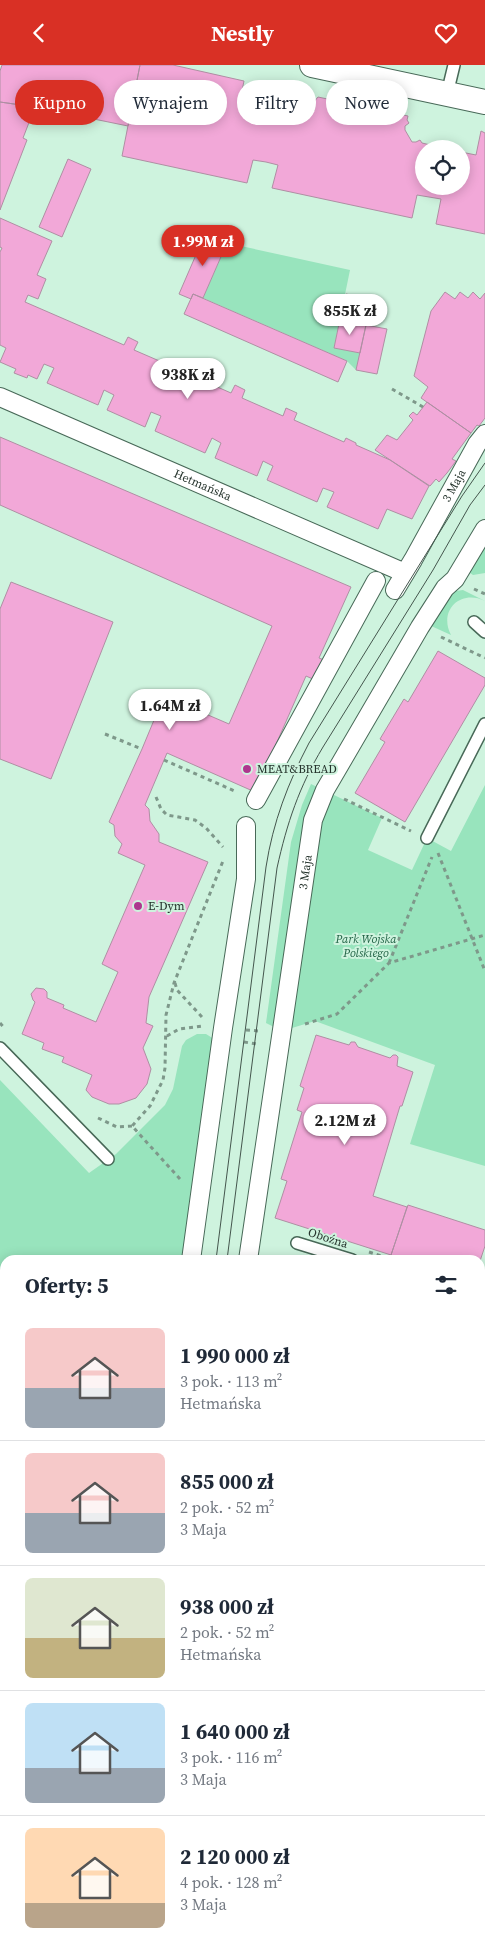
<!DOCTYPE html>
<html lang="pl">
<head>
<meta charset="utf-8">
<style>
  body { margin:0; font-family:"Source Serif 4",serif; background:#f2f2f3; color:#1f2937; height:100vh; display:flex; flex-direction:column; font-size:19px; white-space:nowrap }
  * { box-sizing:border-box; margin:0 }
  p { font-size:16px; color:#747a83 }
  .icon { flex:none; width:28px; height:28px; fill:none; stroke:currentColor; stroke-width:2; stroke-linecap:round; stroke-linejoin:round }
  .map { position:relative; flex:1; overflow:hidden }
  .drawer { position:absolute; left:0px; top:1190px; width:485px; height:696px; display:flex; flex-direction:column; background:#fff; border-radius:15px 15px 0 0; box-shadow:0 2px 12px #0003 }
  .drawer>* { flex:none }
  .banner { position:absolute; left:15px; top:15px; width:455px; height:45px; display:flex; gap:10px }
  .controls { position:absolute; left:415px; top:75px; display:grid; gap:10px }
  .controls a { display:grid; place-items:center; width:55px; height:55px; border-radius:50%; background:#fff; box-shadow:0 2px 12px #0003; font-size:25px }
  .price { position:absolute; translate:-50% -42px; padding:0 11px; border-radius:18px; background:#fff; color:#222; font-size:16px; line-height:32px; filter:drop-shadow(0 1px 2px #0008) }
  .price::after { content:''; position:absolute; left:50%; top:30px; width:15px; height:11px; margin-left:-8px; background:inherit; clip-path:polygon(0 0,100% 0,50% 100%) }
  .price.selected { background:#d93025; color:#fff }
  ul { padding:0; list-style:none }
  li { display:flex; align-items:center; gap:15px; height:125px; padding:0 25px }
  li+li { border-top:1px solid #e0e1e3 }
  li span { display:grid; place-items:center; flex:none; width:140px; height:100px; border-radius:8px; color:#555 }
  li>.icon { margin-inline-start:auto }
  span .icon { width:60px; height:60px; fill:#fffc; stroke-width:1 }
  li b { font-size:21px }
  h2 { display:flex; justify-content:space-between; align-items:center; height:60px; padding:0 25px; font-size:21px }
  .chip { padding:0 18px; border-radius:22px; background:#fff; box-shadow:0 2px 12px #0003; font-size:18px; line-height:45px }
  .chip.selected { background:#d93025; color:#fff }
  header { display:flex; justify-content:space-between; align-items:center; height:65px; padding:0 25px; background:#d93025; color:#fff; font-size:22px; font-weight:700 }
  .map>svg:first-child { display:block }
</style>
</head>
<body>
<header><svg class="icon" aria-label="back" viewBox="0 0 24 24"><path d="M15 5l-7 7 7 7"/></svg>Nestly<svg class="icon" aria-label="heart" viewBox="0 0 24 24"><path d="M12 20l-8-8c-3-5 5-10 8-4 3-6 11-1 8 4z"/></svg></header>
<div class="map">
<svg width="485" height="1886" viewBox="0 0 485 1886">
  <rect width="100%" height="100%" fill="#cef3de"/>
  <!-- green -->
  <path fill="#98e4bd" d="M227,178L350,205L334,283L360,288L356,305L347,296L203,233Z
    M485,471V508L473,510L470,508L469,499Z
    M463,525L485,536C461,524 438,545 451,570L429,560L449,527Z
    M311,719L382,753L368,785L412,805L427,773L451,786L485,720V1101L410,1079L435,1000L315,956L282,966L266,958L291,777L302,740Z
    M197,969H206L214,974L184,1195H5V1275L0,1272V1015L89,1108L116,1089L165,1040L173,1024L182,981L186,975Z
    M0,1401L5,1406V1493L0,1491Z
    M134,1881H217L215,1886H133Z"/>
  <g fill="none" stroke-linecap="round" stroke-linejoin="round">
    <!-- stream -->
    <path stroke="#449e75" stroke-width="8" d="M480,1615L485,1614
      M175,1886L176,1881"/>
  </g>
  <!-- building -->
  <path fill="#f2a8d8" stroke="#af8fa3" d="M2,0H140L128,61L35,42L0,37V6Z
    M140,0H173L244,16L239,40L293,51L296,48L298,52L303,53L314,46L315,42L313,38L318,32L408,51L407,55L409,58L405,61V65L412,77H416L420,75L422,78L447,84H424V121H461V87L476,90L481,66L485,68V169L436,159L441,134L417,130L412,153L272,123L278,100L266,97L253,95L247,118L122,91Z
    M0,37L35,42L23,73L27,75L0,145Z
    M68,94L91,104L62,172L39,162Z
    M0,153L52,176L37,210L46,214L38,234L28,230L25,237L124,280L128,272L138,277L134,285L171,301L175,294L185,298L181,306L231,328L235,320L245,325L242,333L283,351L286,343L297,348L294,355L344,377L346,373L356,378V380L390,395L429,421L412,454L387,444L378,464L327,442L334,427L323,423L317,437L267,415L273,401L263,396L257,411L215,393L221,378L212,373L205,388L155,366L161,351L151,347L145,362L107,345L114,330L104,325L98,340L47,318L54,303L44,299L37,314L28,310L27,313L14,308L16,304L0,297L6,283L0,280V187L2,183L0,182Z
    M205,169L227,178L203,233L193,229L191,234L179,229Z
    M445,227L455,234L460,227L468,233L473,227L480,234L485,228V353L479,361L477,360L471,368L421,333L428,322L414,311L431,246Z
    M193,229L347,296L338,317L184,249Z
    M346,229L372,235L366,260L340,254Z
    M340,254L366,260L360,288L334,283Z
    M366,260L387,264L377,309L356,305Z
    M427,337L471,368L452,394L456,396L447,408L439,417L436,414L430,421L375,385L387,370L397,375L413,355L409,351L413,347L417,350Z
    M0,372L351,522L319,593L324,595L315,615L306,611L255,727L167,688L145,740L149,744L150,756L159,769V777L208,797L149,932L146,958L153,961L143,983L151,1004L147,1019L136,1033L119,1039H109L92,1032L86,1025L92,1010L62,997L64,992L42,984L44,978L22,969L35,937L33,935L31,929L36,923L44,924L47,927V933L64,940L63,943L96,957L118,907L102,899L145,800L118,788L122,779L115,771L114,760L109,757L142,684L164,631L229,659L272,561L0,440Z
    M11,517L113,557L51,714L0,694V544Z
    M438,586L485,613V620L405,757L355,728L385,677L380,674L404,634L408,637Z
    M316,970L349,980L351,977H355L358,982L390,993L393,990H396L398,992L397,1001L413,1007L402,1041H400L373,1131L407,1142L391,1190L275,1153L287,1116L281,1114L302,1047L297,1045L304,1023L300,1021Z
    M408,1140L485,1165V1181L480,1196L405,1195L391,1190Z
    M480,1424H485V1482L480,1481Z
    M3,1741L5,1744V1811L0,1804V1743Z
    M217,1881H240L244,1886H215Z
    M240,1881H321L325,1886H244Z"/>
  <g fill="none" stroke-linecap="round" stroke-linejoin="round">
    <!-- service casing -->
    <g stroke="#486958" stroke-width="14">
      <path id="service" d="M447,29L454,0
        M474,557L485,567
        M427,773L485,659
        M0,983L108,1094
        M297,1178L352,1195
        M480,1237L485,1239
        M0,1508L5,1510
        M0,1702L5,1698
        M0,1864L5,1870
        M15,1881L26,1886
        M38,1886L48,1881
        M123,1886L124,1881"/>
    </g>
    <!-- pedestrian casing -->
    <g stroke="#486958" stroke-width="20">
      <g id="pedestrian">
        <path id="s1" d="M0,332L405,508"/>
        <path id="s2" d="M395,525L413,495L477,379L485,369"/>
        <path d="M256,735L376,516"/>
        <path d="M191,1195L223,963L246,814V761"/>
        <path id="s3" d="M248,1195L313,755L325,725L420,562L445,523L455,514L485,464"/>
      </g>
    </g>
    <!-- minor casing -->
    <g stroke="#486958" stroke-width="26">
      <path id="minor" d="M312,0L485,37"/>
    </g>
    <!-- tertiary casing -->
    <g stroke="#486958" stroke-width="30">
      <path id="tertiary" d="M480,1558H485"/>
    </g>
    <!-- secondary casing -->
    <g stroke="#486958" stroke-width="30">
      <path id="secondary" d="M0,1337L5,1339
        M0,1384L5,1389
        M409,1881L413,1886
        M472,1881L476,1886"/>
    </g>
    <!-- path -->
    <path stroke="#7e988a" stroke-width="3" stroke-dasharray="4 4" stroke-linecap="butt" d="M392,324L423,342
      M474,524L485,529
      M441,572L485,593
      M105,669L142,684
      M164,695L237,727
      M156,732L161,744L167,750L195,755L206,763L223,782
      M344,734L411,766
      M438,788L485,906
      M389,898L432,792
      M175,918L177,925L202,952
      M0,958L5,964
      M305,959L337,949L389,898L485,870
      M246,965L259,966
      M167,971L179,964L202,961
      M244,977L257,979
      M98,1053L117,1062L132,1061
      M180,1114L132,1061L150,1041L163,1015L165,1003L166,950L174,918L223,796
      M369,1187L394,1195
      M0,1279L5,1283
      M0,1423L5,1419
      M0,1436L5,1441
      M0,1452L5,1456
      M480,1772H485
      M480,1813L485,1808
      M480,1816L485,1824
      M480,1832L485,1839
      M364,1881L368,1886
      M374,1881L377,1886
      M204,1886L205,1881"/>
    <!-- service -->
    <use href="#service" stroke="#fff" stroke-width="11"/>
    <!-- pedestrian -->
    <use href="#pedestrian" stroke="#fff" stroke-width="18"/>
    <!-- minor -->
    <use href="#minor" stroke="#fff" stroke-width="24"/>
    <!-- tertiary -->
    <use href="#tertiary" stroke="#fff" stroke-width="28"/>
    <!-- secondary -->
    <use href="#secondary" stroke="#ddf4e8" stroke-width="28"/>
    <!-- tram -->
    <path stroke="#44564d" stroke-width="1" d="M216,1195L266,802C273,757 288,718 309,678L462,431L485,398
      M227,1195L277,803C287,758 299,722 323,682L433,505L470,440L485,420
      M433,1881L437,1886
      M448,1881L452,1886"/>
  </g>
  <!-- markers -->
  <g fill="#ad378e" stroke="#cef3de" stroke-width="2">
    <circle cx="247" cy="704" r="5"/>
    <circle cx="138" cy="841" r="5"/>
  </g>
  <g text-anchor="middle" stroke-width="4" stroke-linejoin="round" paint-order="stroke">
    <!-- street labels -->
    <g font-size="12" fill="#25332c" stroke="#cef3de">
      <text dy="4" stroke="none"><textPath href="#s1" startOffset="221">Hetmańska</textPath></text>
      <text dy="4" stroke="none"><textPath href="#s2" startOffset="120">3 Maja</textPath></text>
      <text dy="4" stroke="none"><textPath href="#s3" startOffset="392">3 Maja</textPath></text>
      <text transform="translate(328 1173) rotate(18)" y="4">Oboźna</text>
    </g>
    <!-- poi labels -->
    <g font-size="12" fill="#25332c" stroke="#cef3de" text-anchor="start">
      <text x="257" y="708">MEAT&amp;BREAD</text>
      <text x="148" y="845">E-Dym</text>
    </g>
    <!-- park labels -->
    <g font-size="12" font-style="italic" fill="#236447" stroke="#cef3de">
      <text x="366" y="878">Park Wojska<tspan x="366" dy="14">Polskiego</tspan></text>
    </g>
  </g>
</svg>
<div class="controls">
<a><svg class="icon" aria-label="locate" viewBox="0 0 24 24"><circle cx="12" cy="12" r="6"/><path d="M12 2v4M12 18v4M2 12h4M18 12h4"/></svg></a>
</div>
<b class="price selected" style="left:203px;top:202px">1.99M zł</b>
<b class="price" style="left:350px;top:271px">855K zł</b>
<b class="price" style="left:188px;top:335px">938K zł</b>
<b class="price" style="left:170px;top:666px">1.64M zł</b>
<b class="price" style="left:345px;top:1081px">2.12M zł</b>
<div class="banner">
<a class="chip selected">Kupno</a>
<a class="chip">Wynajem</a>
<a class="chip">Filtry</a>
<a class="chip">Nowe</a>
</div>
<section class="drawer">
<h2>Oferty: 5<svg class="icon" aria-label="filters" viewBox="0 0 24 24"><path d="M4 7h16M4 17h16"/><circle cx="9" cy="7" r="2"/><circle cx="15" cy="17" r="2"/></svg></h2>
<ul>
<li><span style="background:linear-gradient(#f6c9c9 60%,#9aa5b1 0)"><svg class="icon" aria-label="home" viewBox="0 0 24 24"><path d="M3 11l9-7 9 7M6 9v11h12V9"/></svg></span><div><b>1 990 000 zł</b><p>3 pok. · 113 m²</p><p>Hetmańska</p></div></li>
<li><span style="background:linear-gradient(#f6c9c9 60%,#9aa5b1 0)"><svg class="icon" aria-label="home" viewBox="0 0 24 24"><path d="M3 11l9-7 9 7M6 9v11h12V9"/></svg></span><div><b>855 000 zł</b><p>2 pok. · 52 m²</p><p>3 Maja</p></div></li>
<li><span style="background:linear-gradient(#dfe7d0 60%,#c2b280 0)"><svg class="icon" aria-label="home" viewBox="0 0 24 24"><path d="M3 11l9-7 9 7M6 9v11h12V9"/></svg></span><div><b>938 000 zł</b><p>2 pok. · 52 m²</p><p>Hetmańska</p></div></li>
<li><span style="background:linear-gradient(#bfe0f5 65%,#9aa5b1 0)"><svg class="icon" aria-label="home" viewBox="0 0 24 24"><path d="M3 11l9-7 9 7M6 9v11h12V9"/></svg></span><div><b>1 640 000 zł</b><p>3 pok. · 116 m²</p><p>3 Maja</p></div></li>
<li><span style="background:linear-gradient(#ffd9b3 75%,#b9a48a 0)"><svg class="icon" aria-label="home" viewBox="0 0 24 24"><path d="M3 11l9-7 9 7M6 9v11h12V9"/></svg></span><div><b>2 120 000 zł</b><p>4 pok. · 128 m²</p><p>3 Maja</p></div></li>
</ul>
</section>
</div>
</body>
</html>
